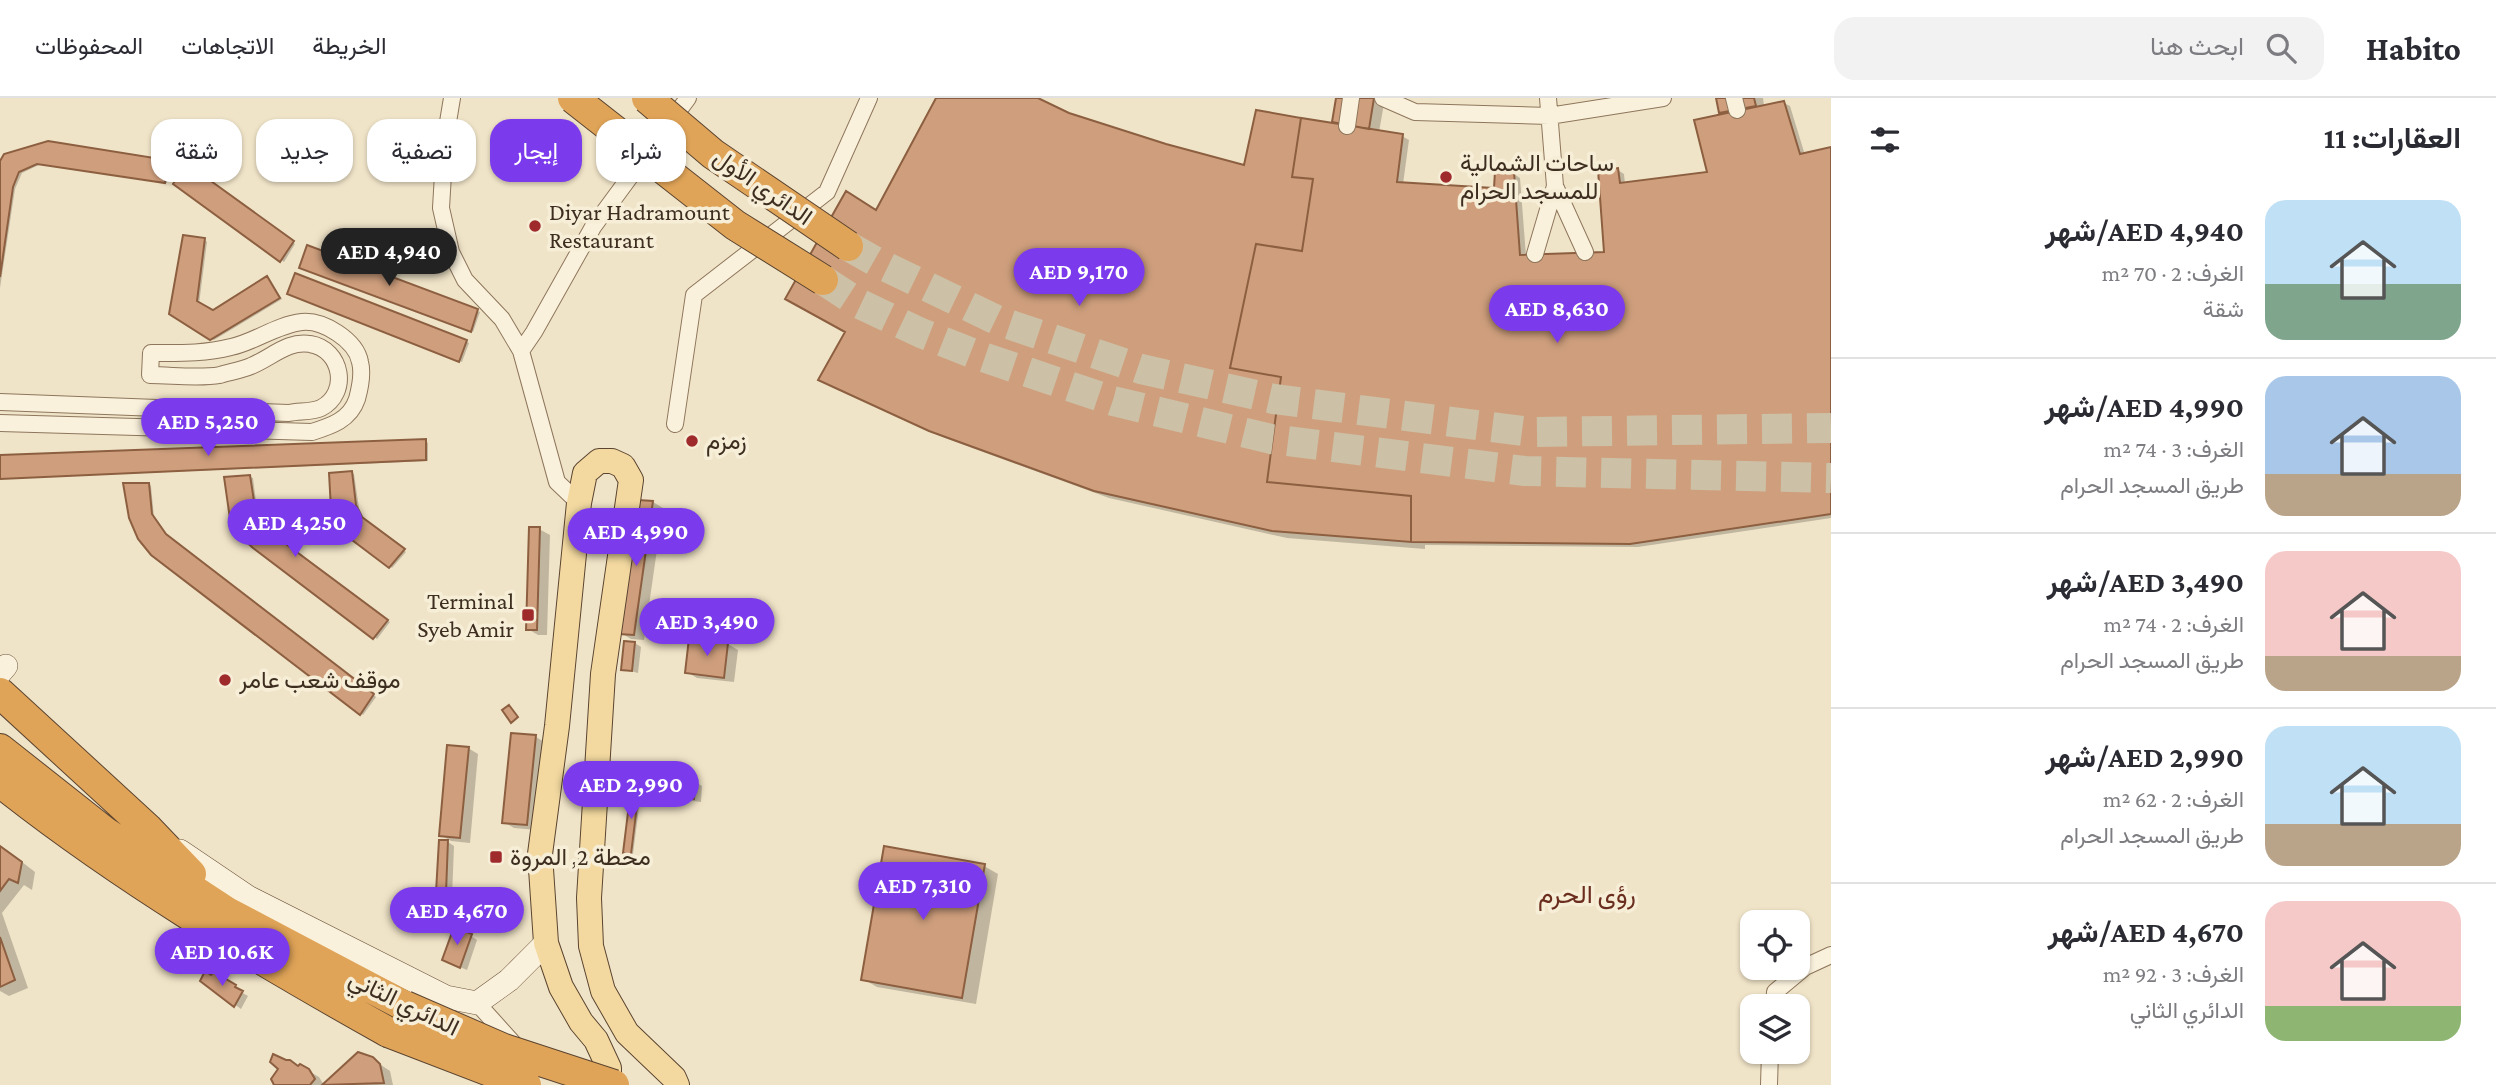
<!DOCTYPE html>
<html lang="ar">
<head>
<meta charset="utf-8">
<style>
  body { margin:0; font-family:"Crimson Pro",Vazirmatn,serif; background:#f2f2f3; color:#2b2b33; direction:rtl; height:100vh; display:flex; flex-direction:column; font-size:26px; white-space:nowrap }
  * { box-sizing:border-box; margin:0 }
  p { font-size:23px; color:#7c7c81 }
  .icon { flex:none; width:38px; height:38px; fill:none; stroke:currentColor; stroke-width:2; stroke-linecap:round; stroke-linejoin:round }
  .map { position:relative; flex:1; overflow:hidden; direction:ltr }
  .side { display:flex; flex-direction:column; background:#fff; width:665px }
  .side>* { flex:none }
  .hud { position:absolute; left:21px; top:21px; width:665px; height:63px; direction:rtl; display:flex; gap:14px }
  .fabs { position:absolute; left:1740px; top:812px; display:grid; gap:14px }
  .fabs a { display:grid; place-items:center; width:70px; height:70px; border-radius:14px; background:#fff; box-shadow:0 2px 5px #0004; font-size:35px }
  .price { position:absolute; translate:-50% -60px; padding:0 16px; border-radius:24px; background:#7c3aed; color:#fff; font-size:23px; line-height:46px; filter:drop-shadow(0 2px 4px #0008) }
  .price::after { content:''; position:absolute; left:50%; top:42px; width:21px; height:16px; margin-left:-10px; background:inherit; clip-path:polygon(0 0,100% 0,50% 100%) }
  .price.current { background:#222; color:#fff }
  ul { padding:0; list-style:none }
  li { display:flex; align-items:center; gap:21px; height:175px; padding:0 35px }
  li+li { border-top:2px solid #e1e1e2 }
  li span { display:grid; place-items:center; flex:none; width:196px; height:140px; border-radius:21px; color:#555 }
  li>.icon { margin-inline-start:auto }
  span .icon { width:84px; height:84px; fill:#fffc; stroke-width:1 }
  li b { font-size:30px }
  h2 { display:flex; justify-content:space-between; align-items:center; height:84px; padding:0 35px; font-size:30px }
  .chip { padding:0 24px; border-radius:21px; background:#fff; box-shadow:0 2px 5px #0004; font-size:24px; line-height:63px }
  .chip.current { background:#7c3aed; color:#fff }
  header { display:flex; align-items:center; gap:42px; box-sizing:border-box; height:98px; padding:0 35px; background:#fff; border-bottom:2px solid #e1e1e2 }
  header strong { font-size:33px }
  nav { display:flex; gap:38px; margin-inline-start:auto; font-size:24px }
  .search { width:490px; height:63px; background:#f2f2f3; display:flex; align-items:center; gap:18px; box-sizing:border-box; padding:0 24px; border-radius:21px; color:#7c7c81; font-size:26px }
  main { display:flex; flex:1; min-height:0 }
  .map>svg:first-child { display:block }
</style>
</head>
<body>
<header>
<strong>Habito</strong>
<div class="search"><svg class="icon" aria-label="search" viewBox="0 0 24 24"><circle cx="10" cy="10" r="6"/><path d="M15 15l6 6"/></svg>ابحث هنا</div>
<nav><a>الخريطة</a><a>الاتجاهات</a><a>المحفوظات</a></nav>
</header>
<main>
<section class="side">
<h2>العقارات: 11<svg class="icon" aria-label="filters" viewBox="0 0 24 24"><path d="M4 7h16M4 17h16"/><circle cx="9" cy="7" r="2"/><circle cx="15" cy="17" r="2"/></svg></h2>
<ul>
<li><span style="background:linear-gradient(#bfe0f5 60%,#7fa58c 0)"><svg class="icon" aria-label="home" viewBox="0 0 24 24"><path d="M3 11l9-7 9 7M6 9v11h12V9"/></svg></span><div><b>AED 4,940/شهر</b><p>الغرف: 2 · 70 m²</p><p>شقة</p></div></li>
<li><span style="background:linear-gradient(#a9c7e8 70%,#b9a48a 0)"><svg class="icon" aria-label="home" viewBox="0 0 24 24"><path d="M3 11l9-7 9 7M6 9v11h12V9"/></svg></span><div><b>AED 4,990/شهر</b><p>الغرف: 3 · 74 m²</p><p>طريق المسجد الحرام</p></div></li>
<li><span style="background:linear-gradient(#f6c9c9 75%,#b9a48a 0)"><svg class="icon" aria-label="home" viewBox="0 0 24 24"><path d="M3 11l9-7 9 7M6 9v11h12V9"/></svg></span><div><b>AED 3,490/شهر</b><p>الغرف: 2 · 74 m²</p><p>طريق المسجد الحرام</p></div></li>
<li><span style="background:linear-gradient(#bfe0f5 70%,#b9a48a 0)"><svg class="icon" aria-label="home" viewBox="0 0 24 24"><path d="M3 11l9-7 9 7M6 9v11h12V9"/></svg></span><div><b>AED 2,990/شهر</b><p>الغرف: 2 · 62 m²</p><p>طريق المسجد الحرام</p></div></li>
<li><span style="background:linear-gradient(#f6c9c9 75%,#8fb573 0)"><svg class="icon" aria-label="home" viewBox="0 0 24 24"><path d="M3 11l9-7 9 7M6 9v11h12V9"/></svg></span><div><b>AED 4,670/شهر</b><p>الغرف: 3 · 92 m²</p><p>الدائري الثاني</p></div></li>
</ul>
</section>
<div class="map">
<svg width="1831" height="987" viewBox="0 0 1831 987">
  <rect width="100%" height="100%" fill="#f0e4c8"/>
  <!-- shadow -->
  <path fill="#0003" d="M938,0H1034L1068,17L1165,48L1245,69L1342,29L1334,24L1337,0H1385L1379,34L1402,38L1409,42L1403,86L1496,92L1514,76L1520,80L1526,158L1606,155L1618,72L1624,76L1625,86L1710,75L1721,17L1717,0H1763L1764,8L1784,5L1790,8L1805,57L1831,51V420L1638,449L1425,447V451L1287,440L1109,400L945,340L834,290L820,282L847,234L877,114Z
    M167,63L169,65L167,85L41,66L22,75L15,91L0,190V66Z
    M187,68L295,146L284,164L175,85Z
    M205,142L207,144L199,206L213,214L267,180L282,201L214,242L171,215Z
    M308,149L477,213L480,214L473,234L303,171Z
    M292,197L466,243L469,245L462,264Z
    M426,343L428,345V363L0,381V359Z
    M351,374L354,376L359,410L365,422L406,454L392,470L350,438Z
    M250,379L253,380L258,419L269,435L390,524L377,541L254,449Z
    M148,386L151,388L154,419L168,440L376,599L363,617L153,455Z
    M653,404L663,410L644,542L631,541L621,535Z
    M539,431L550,437L547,537H538L528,531Z
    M635,545L641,549L638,575L623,571Z
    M728,546L738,552L734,584L697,580L687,574Z
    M536,639L546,645L537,732L514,730L504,724Z
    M468,650L478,656L470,745L451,743L441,737Z
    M695,684L702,688L701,704L675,701L669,698Z
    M638,692L641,694L633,756L628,755Z
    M448,744L454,748L452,799L484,820L482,824L447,802L449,797L438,794Z
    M0,747L35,774L32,792L24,787L2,815L28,890L9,898L0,893Z
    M984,768L998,776L976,906L877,889L863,881Z
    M471,838L477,842L467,872L450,865Z
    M214,877L242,892L241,894L248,898L241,911L202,883Z
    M372,961L390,973L393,987H276L300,968L319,979L324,987Z"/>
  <!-- building -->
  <path fill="#cf9f7d" stroke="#8d5f41" stroke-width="2" d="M936,0H1038L1069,15L1166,46L1244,67L1256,12L1301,20L1292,79L1313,81L1302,153L1256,146L1230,270L1281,279L1267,384L1411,398V444L1272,433L1094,393L929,333L818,282L845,234L785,201L846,93L876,112Z
    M1336,0H1374L1369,31L1332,24Z
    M1716,0H1754L1756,8L1719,15Z
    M1784,3L1800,56L1831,49V416L1630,446L1411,444V398L1267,384L1281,279L1230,270L1256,146L1302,153L1313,81L1292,79L1301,20L1403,36L1397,84L1494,90L1495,73L1514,74L1520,157L1604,154L1598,72L1618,70L1620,85L1707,74L1694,22Z
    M48,43L167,62L165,85L37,66L19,74L13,89L0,179V63L4,56Z
    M186,65L294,143L280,164L173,86Z
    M183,137L205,140L197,203L213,212L267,178L280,200L210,242L169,216Z
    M307,147L478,211L471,234L299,170Z
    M295,175L467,242L459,264L287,196Z
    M426,341V362L0,381V357Z
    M352,373L356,407L362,419L405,451L389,470L348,439L338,428L331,411L329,375Z
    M250,377L256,416L266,431L388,522L373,541L253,450L239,437L230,421L224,379Z
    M123,385H149L152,416L166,436L374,596L360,617L151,457L138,441L129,420Z
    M638,402L653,403L634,537L619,536Z
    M529,429H540L537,532H526Z
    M689,540L728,545L724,580L685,575Z
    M624,543L635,544L632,573L621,572Z
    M509,607L518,619L511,625L502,612Z
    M511,635L536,637L527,727L502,725Z
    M447,647L469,649L460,740L439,738Z
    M669,680L696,682L694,701L667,699Z
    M631,690L639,691L631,756L623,755Z
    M439,742H448L446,795L436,794Z
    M0,748L22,764L18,785L9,781L0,793Z
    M884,748L985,766L962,900L861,882Z
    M449,795L479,815L475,822L445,802Z
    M454,829L472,836L460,870L442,862Z
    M0,839L15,882L0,889Z
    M205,873L211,877L214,874L236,887L235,889L243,893L234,909L200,883Z
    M358,954L373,959L380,966L384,985L322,987Z
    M273,956L286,962H290L298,968L300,966L309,971L315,981L310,987H274L271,981L278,971L270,964Z"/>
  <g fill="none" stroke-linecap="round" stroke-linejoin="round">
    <!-- highway-tunnel -->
    <path stroke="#ccc0a6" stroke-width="30" stroke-dasharray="30 15" stroke-linecap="butt" d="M848,148L880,166L999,223L1141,271L1274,301L1530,334L1831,330
      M823,182L860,206L921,235L977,257L1113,303L1271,341L1525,373L1831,380"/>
    <!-- street casing -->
    <g stroke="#8d765c" stroke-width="18">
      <path id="street" d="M452,0L445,42L441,110L451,154L465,182L502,221L521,253L557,384L579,405
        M1383,0L1415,14L1549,18L1663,0
        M1548,0L1555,88L1585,154
        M1734,0L1737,12
        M1347,28L1351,0
        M1535,156L1555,88
        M521,253L534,234L593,129L688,0
        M0,304L289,315C299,313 313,314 321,310C350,295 342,251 310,246C288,242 271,260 251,268C242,272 230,274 220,277C198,281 172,277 150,277L151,255C178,255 204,256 231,249C255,244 276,227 302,224C323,222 356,242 360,264C363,275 360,290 357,301C350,322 331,328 312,334L0,325
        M675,326L694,197L827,94L869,0
        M477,905L514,946L515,952
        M1774,908L1775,894L1805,869L1831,857
        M1769,987L1770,954"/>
    </g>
    <!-- secondary casing -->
    <g stroke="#6f573f" stroke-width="24">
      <path id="secondary" d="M0,575L6,568
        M180,753L248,799L446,899L477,905L509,882L546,845"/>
    </g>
    <!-- primary casing -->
    <g stroke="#5b4430" stroke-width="26">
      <path id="primary" d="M609,987V970L596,942L581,924L561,889L546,845L540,756L557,628L579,405L585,375L599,363H612L623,368L631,382L603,576L589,800L591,848L603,893L627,935L674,980L677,987"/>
    </g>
    <!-- highway casing -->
    <g stroke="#5b4430" stroke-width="32">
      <path id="highway" d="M0,595L148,731L191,776
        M0,651L105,734L227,814L405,908
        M0,684C121,780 254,859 388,934"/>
    </g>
    <!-- street -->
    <use href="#street" stroke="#faf1dc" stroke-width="16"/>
    <!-- secondary -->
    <use href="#secondary" stroke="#faf1dc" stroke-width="23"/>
    <!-- primary -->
    <use href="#primary" stroke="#f3d9a0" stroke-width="24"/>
    <!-- highway -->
    <use href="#highway" stroke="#e0a458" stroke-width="30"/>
    <!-- highway-bridge casing -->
    <g stroke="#5b4430" stroke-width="32" stroke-linecap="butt">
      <path id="highway-bridge" d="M573,0L735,127L823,182
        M647,0L713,56L848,148
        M405,908L504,951L614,987
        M388,934L526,987"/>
    </g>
    <!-- highway-bridge -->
    <use href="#highway-bridge" stroke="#e0a458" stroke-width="30"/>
  </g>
  <!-- markers -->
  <g fill="#9e2a2b" stroke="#f7eed8" stroke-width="2.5">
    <circle cx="1446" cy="79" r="7"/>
    <circle cx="535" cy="128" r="7"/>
    <circle cx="692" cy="343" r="7"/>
    <rect x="521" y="510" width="14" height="14" rx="3.5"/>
    <circle cx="225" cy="582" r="7"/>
    <rect x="489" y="752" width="14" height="14" rx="3.5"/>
  </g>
  <g text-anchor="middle" stroke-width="7" stroke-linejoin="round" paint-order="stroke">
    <!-- poi labels -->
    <g font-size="24" fill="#3d2e20" stroke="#f7eed8" text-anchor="start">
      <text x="1460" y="73">ساحات الشمالية<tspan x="1460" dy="28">للمسجد الحرام</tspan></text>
      <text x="549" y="122">Diyar Hadramount<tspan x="549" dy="28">Restaurant</tspan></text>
      <text x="706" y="351">زمزم</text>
      <text x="514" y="511" text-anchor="end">Terminal<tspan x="514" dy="28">Syeb Amir</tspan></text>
      <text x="239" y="590">موقف شعب عامر</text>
      <text x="510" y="767">محطة 2, المروة</text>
    </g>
    <!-- street labels -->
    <g font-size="24" fill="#3d2e20" stroke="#f7eed8">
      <text transform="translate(763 89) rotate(35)" y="8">الدائري الأول</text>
      <text transform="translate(404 905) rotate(26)" y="8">الدائري الثاني</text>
    </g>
    <!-- neighbourhood labels -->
    <g font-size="26" fill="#6b2e1e" stroke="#f7eed8">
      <text x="1587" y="805">رؤى الحرم</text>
    </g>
  </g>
</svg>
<div class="fabs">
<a><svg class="icon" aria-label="locate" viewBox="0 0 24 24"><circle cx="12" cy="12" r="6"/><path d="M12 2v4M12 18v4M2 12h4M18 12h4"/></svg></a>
<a><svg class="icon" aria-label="layers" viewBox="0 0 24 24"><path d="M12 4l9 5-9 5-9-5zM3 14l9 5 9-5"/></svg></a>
</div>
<b class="price current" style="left:389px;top:190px">AED 4,940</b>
<b class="price" style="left:1079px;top:210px">AED 9,170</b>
<b class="price" style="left:1557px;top:247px">AED 8,630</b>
<b class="price" style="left:208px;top:360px">AED 5,250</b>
<b class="price" style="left:295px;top:461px">AED 4,250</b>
<b class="price" style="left:636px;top:470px">AED 4,990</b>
<b class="price" style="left:707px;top:560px">AED 3,490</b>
<b class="price" style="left:631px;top:723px">AED 2,990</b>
<b class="price" style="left:923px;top:824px">AED 7,310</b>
<b class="price" style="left:457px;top:849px">AED 4,670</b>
<b class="price" style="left:222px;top:890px">AED 10.6K</b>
<div class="hud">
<a class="chip">شراء</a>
<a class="chip current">إيجار</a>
<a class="chip">تصفية</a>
<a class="chip">جديد</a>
<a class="chip">شقة</a>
</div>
</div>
</main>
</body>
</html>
